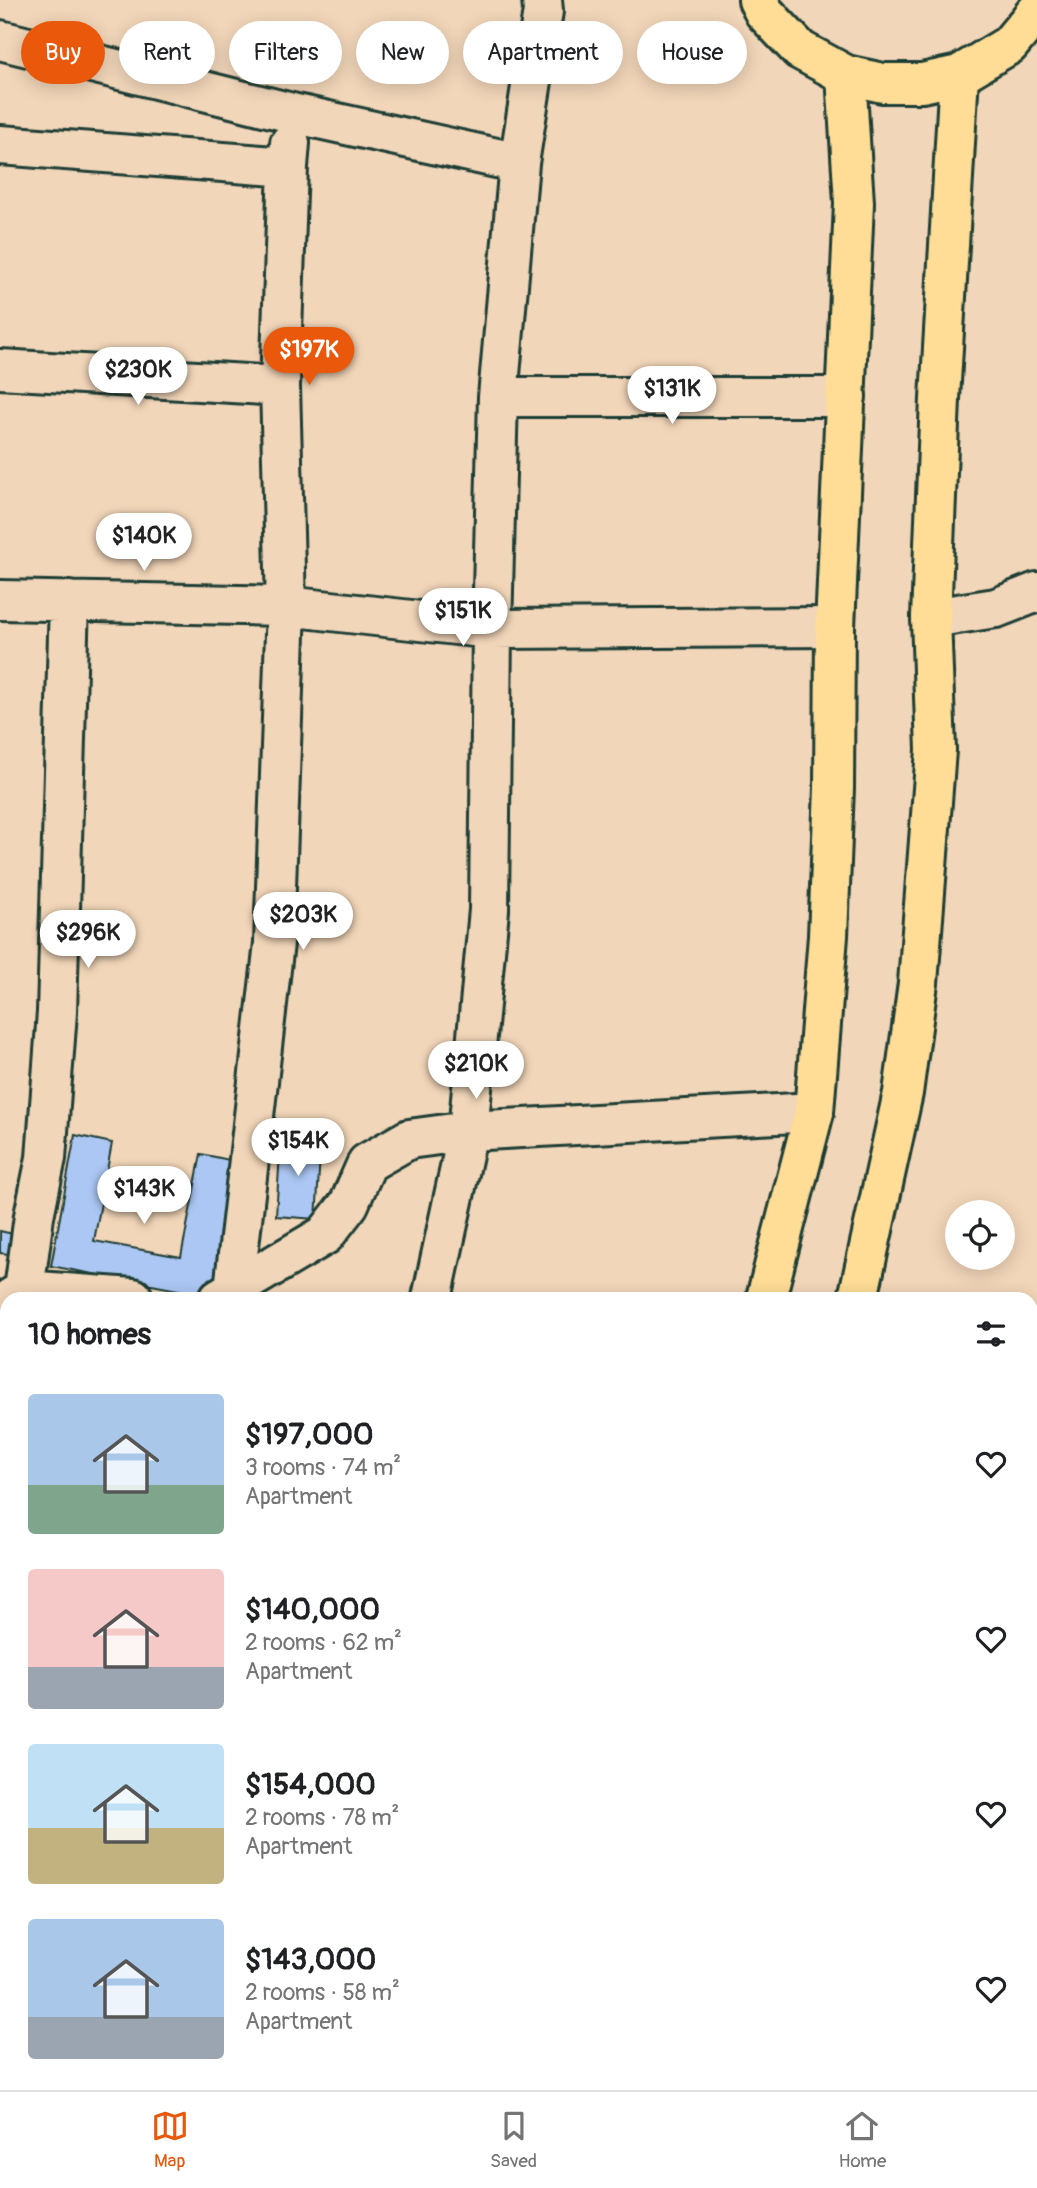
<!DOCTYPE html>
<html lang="en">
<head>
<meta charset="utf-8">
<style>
  body { margin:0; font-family:Pangolin,sans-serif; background:#f2f2f2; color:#202124; height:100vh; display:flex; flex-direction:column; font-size:26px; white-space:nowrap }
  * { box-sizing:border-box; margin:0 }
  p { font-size:23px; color:#757577 }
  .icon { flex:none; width:38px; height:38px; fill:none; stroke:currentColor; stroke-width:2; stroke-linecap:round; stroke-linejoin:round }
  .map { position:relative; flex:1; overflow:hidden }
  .details { position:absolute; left:0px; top:1292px; width:1038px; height:800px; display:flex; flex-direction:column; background:#fff; border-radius:21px 21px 0 0; box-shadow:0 4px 18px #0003 }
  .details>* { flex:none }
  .banner { position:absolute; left:21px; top:21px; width:996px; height:63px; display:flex; gap:14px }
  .fabs { position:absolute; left:945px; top:1200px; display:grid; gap:14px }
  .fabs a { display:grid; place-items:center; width:70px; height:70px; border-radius:50%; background:#fff; box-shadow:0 4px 18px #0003; font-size:35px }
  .price { position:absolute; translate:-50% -60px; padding:0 16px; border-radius:24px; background:#fff; color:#222; font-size:23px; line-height:46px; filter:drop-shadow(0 2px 4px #0008) }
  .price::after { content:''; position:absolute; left:50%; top:42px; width:21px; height:16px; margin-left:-10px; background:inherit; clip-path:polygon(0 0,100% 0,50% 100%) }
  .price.selected { background:#ea580c; color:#fff }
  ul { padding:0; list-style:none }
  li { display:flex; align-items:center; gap:21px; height:175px; padding:0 28px }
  li span { display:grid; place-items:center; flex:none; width:196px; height:140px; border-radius:7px; color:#555 }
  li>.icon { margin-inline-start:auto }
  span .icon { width:84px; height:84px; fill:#fffc; stroke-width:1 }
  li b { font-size:30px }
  h2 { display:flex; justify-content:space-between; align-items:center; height:84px; padding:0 28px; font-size:30px }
  .tag { padding:0 24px; border-radius:32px; background:#fff; box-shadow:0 4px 18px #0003; font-size:24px; line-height:63px }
  .tag.selected { background:#ea580c; color:#fff }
  .menu { display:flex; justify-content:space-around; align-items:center; height:98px; border-top:2px solid #e0e0e0; background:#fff; font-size:19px; color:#757577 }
  .menu a { display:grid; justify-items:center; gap:4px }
  .menu .selected { color:#ea580c }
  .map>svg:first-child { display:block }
</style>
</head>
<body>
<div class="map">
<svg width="1037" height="2090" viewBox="0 0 1037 2090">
  <rect width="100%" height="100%" fill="#f2d6b9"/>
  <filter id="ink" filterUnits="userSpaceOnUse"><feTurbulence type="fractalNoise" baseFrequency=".0143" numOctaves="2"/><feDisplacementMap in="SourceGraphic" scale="14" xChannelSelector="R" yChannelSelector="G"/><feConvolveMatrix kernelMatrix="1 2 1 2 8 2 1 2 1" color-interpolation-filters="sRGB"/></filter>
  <g filter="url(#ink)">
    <!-- building -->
    <path fill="#acc7f4" stroke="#1f3d34" stroke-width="2" d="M75,1135L112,1143L94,1241L181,1257L201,1154L239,1162L215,1297L51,1266Z
      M281,1136L321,1139L316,1219L276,1216Z
      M0,1231L13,1234L9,1254L0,1253Z
      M0,1506L7,1507V1536L0,1535Z
      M0,1658L7,1660V1709L0,1708Z
      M0,1714L7,1716V1762L0,1760Z
      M0,1858L7,1860V1915L0,1913Z
      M0,1917L7,1919V1950L1,1977Z
      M7,1988V2050L0,2044Z
      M137,2084H167L163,2090H132Z
      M177,2084H233L237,2090H181Z
      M372,2084H401L395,2090H366Z"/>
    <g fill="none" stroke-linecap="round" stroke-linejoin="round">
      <!-- street casing -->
      <g stroke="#1f3d34" stroke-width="44">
        <path id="street" d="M0,40L292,113L519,163
          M0,145L288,167L290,143
          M0,369L280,386
          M498,397H846
          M0,600L286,606L492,629L835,627
          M931,618L996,608L1037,592
          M24,1290L133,1298
          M11,1298L24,1290L34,1216L46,1158L57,1012L69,601
          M219,1298L325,1235L349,1204L367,1163L409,1139L468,1131L814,1112
          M233,1298L274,943L286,606L280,386L288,167
          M432,1298L468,1131L489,910L492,629L498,397L519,163L543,11L542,0
          M0,1340L7,1301
          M1031,1576L1037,1575
          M0,1823L7,1824
          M0,2051L7,2055
          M66,2084L78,2090
          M303,2084L308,2090
          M513,2084L529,2090
          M411,2090L415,2084"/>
      </g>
      <!-- highway casing -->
      <g stroke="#1f3d34" stroke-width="44">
        <path id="highway" d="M758,0L764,12L800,50L846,75L883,83H922L959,75L1009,45L1037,11
          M766,1298L814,1112L828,936L834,788L835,627L854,203L846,75
          M858,1298L903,1093L918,983L936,750L931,618L940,399L959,75
          M579,2090L580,2084
          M674,2090L675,2084"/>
      </g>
      <!-- street -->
      <use href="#street" stroke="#f2d6b9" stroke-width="38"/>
      <!-- highway -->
      <use href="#highway" stroke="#ffdd96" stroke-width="38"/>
    </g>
  </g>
</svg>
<div class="fabs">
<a><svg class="icon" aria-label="locate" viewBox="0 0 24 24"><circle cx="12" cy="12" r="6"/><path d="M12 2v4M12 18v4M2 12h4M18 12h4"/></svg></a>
</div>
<b class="price selected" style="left:309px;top:387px">$197K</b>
<b class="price" style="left:138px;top:407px">$230K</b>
<b class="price" style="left:672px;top:426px">$131K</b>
<b class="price" style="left:144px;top:573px">$140K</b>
<b class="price" style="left:463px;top:648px">$151K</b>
<b class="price" style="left:303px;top:952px">$203K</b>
<b class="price" style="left:88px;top:970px">$296K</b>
<b class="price" style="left:476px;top:1101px">$210K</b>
<b class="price" style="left:298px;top:1178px">$154K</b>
<b class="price" style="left:144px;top:1226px">$143K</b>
<div class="banner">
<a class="tag selected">Buy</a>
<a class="tag">Rent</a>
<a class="tag">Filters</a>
<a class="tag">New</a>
<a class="tag">Apartment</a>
<a class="tag">House</a>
</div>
<section class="details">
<h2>10 homes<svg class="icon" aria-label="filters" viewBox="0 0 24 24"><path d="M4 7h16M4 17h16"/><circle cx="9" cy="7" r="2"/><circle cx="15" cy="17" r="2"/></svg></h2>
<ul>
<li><span style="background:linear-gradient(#a9c7e8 65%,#7fa58c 0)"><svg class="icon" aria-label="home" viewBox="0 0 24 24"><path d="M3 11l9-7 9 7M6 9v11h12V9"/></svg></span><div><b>$197,000</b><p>3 rooms · 74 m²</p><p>Apartment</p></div><svg class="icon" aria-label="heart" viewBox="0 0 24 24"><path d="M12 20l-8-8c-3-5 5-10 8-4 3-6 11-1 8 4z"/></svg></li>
<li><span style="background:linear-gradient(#f6c9c9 70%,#9aa5b1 0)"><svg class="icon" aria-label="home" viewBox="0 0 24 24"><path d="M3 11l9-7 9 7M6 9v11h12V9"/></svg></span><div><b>$140,000</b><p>2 rooms · 62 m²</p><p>Apartment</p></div><svg class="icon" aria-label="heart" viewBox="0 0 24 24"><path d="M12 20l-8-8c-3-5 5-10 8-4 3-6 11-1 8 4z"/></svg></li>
<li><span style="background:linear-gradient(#bfe0f5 60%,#c2b280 0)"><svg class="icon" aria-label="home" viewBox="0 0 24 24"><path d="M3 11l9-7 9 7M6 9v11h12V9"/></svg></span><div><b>$154,000</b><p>2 rooms · 78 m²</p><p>Apartment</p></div><svg class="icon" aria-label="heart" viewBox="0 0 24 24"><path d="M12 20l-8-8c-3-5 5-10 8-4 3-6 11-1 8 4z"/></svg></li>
<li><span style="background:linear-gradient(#a9c7e8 70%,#9aa5b1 0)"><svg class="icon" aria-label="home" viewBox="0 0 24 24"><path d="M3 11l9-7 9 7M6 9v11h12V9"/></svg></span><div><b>$143,000</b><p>2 rooms · 58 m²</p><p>Apartment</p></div><svg class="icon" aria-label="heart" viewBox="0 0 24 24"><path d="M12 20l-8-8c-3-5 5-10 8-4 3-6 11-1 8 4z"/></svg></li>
</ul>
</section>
</div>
<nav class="menu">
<a class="selected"><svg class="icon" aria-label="map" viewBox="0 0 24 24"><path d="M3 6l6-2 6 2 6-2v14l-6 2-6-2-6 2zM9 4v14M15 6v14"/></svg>Map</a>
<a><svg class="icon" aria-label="saved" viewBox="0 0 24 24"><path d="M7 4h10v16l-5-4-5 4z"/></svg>Saved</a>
<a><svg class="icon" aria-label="home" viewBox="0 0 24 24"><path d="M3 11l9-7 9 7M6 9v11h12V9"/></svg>Home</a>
</nav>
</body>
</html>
